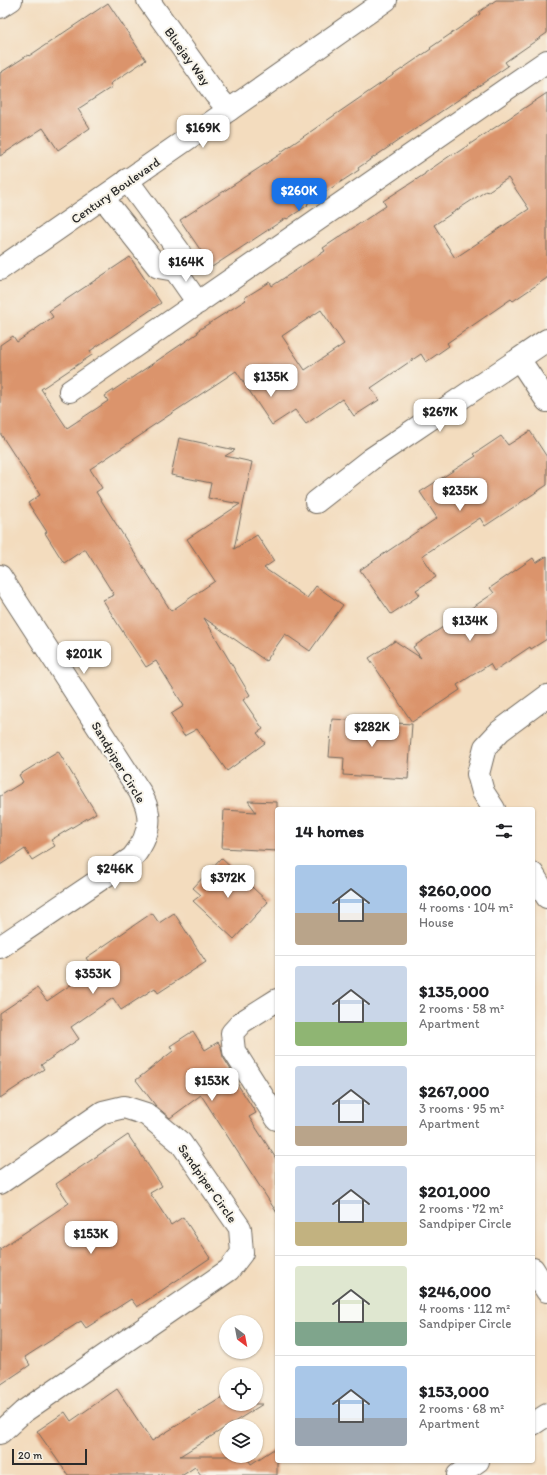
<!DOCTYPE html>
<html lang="en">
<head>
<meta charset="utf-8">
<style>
  body { margin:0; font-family:Itim,sans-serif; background:#f2f2f2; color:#202124; height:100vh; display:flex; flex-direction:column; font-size:15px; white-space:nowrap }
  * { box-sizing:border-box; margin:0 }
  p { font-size:13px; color:#757577 }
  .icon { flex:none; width:22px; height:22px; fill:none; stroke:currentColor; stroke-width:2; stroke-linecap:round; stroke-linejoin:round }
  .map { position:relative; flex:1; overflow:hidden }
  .panel { position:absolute; left:275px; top:807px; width:260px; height:656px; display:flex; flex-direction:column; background:#fff; border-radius:4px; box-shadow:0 1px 3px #0004 }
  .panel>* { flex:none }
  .needle { width:26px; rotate:148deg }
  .tools { position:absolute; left:219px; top:1315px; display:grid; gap:8px }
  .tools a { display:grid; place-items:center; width:44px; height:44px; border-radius:50%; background:#fff; box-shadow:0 1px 3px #0004; font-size:20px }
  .scale { position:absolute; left:12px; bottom:10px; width:75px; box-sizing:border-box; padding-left:4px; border:2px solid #2b2b2b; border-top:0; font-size:11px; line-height:14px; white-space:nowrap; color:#2b2b2b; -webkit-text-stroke:3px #f7f3e8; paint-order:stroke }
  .price { position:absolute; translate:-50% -34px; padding:0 9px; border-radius:8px; background:#fff; color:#222; font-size:13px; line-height:26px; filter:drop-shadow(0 1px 2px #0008) }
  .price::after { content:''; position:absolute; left:50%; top:24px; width:12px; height:9px; margin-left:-6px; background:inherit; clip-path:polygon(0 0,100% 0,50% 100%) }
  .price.on { background:#1a73e8; color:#fff }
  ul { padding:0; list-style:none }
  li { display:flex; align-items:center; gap:12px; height:100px; padding:0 20px }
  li+li { border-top:1px solid #e0e0e0 }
  li span { display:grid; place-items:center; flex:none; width:112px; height:80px; border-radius:4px; color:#555 }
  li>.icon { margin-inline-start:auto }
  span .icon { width:48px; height:48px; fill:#fffc; stroke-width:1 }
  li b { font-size:17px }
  h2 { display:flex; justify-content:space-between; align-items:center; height:48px; padding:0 20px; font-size:17px }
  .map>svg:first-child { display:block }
</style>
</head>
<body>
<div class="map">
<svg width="547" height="1475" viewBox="0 0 547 1475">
  <rect width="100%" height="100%" fill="#f7f3e8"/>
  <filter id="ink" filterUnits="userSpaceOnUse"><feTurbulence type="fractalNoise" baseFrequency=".025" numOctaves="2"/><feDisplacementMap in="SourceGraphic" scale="8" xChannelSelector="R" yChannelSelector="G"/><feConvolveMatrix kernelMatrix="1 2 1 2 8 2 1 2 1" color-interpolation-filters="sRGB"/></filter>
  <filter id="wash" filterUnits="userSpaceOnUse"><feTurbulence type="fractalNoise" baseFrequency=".012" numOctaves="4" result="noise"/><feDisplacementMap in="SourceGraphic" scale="16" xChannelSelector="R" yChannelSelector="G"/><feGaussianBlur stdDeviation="0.9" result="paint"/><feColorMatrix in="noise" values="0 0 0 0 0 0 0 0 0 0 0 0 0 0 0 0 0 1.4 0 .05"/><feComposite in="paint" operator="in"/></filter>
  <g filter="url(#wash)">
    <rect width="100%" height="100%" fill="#f3dcbe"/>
    <g id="blocks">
      <!-- building -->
      <path fill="#db946c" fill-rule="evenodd" d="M496,0H547V33L505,62L508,66L358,168L359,170L307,204L308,205L287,219L286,218L212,267L180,220L282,153L281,152L431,49L430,48L480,14L479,12Z
        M108,3L146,60L110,84L112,87L78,109L90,128L58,150L43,128L0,156V73L28,55L29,56Z
        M547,93V278L513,301L511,299L447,343L449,346L426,362L421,354L371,388L379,400L354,416L342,399L306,424L295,410L272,425L236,371L145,431H147L90,469L102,488L96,492L171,611L215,581L187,539L240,504L208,498L211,483L171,475L179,438L235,450L225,456L252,462L234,549L257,535L274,561L264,568L307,598L316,586L343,605L310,651L285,634L266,661L204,618L250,695L243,700L263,729L257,733L265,743L227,771L197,729L184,736L171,714L184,706L156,661L146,667L119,626L103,600L114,595L85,549L64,563L45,533L47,532L28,503L40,495L0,433V345L13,336L17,342L53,317L49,311L130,257L161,303L90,351L92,355L41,389L67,428L108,401L105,396L198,333L197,331L246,300L244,298L270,282L272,286L325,251L323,248L386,206L383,201L425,174V173L454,153L455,154ZM508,178L529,209L455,258L434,225L486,191L487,192ZM321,310L344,344L305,370L282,336Z
        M530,431L547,457V485L485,526L480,518L422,556L436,577L416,590L420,595L391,614L360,570L437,518L420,492L476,456L474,454L501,436L508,445Z
        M547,556V639L531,649L530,647L494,671L490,664L457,685L460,690L412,722L369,658L395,641L421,658L413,647L494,593L490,588L533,558L536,563Z
        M332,719L412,724L408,779L343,775L344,758L329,757Z
        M58,751L96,813L51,840L55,846L32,860L25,849L0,865V796L23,782L19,775Z
        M248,801L277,802V851L222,848L224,810L256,812Z
        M221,858L268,902L234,939L193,901L201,895L193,888Z
        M152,913L159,923L174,913L206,962L158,993L155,988L121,1010L113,998L71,1027L79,1039L41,1065L44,1069L0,1098V1013L37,988L47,1001L94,969L86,958Z
        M193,1031L205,1050L218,1042L221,1047L223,1057L233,1073L231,1074L256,1113L249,1117L277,1160V1213L201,1095L170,1118L156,1106L136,1080L173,1051L170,1046Z
        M128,1135L162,1186L150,1193L171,1225L183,1217L210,1258L137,1307L131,1299L86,1328L81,1321L25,1357L30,1365L0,1385V1249L69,1203L56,1184Z
        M117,1389L152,1441L226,1395V1404H263L180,1456H246L251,1464L277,1447V1475H201L195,1467L183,1475H68L37,1431L65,1412L71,1421Z"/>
    </g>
  </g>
  <g filter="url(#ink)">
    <use href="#blocks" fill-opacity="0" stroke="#71695e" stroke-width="1"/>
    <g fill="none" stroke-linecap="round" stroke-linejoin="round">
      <!-- street casing -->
      <g stroke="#71695e" stroke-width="24">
        <path id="street" d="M148,0L215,94L229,110
          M0,7L11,0
          M103,198L158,267L175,270L179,251L127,180
          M175,270L198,303
          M519,359L547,401
          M70,391L547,61
          M316,502L371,459L547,340
          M0,576L140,792C142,797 146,803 147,809C152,827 143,845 132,858L0,947
          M494,809L483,792L478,774L485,747L500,731L547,696
          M533,874L547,897
          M277,1000L242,1022L232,1033L234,1051L277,1119
          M0,1183L103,1112L124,1107L146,1114L181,1143L240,1228L242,1253L229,1270L23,1412L0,1433
          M533,1269L547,1291
          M533,1424L547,1415
          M458,1475L478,1461"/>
      </g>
      <!-- secondary casing -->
      <g stroke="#71695e" stroke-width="24">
        <path id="secondary" d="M0,269L229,110L386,0"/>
      </g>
      <!-- street -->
      <use href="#street" stroke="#fff" stroke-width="22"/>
      <!-- secondary -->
      <use href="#secondary" stroke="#fff" stroke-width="22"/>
    </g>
  </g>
  <g text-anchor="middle" stroke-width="4" stroke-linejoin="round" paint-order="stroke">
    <!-- street labels -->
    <g font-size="13" fill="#2b2b2b" stroke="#f7f3e8">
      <text transform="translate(188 56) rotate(54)" y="5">Bluejay Way</text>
      <text transform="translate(115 190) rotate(-35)" y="5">Century Boulevard</text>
      <text transform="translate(119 762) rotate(59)" y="5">Sandpiper Circle</text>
      <text transform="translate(208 1183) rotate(55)" y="5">Sandpiper Circle</text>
    </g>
  </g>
</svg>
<div class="tools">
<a><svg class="needle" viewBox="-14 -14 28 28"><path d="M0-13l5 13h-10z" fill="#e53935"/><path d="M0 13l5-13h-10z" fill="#757577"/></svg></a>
<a><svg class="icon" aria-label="locate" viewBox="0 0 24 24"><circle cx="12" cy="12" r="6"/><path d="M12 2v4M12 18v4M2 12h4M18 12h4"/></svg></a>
<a><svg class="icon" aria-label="layers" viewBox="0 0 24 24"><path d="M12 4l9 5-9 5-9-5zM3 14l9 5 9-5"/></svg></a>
</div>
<div class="scale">20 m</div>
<b class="price" style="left:203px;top:149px">$169K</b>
<b class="price on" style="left:299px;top:212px">$260K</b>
<b class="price" style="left:186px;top:283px">$164K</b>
<b class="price" style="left:271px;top:398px">$135K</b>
<b class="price" style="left:440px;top:433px">$267K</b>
<b class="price" style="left:460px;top:512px">$235K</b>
<b class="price" style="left:470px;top:642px">$134K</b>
<b class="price" style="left:84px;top:675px">$201K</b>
<b class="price" style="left:372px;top:748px">$282K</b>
<b class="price" style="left:115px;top:890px">$246K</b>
<b class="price" style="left:228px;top:899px">$372K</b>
<b class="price" style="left:93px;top:995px">$353K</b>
<b class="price" style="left:212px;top:1102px">$153K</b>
<b class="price" style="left:91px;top:1255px">$153K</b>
<section class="panel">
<h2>14 homes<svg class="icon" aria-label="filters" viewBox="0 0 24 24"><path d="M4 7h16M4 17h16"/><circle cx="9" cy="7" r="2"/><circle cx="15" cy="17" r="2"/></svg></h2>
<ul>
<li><span style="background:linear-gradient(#a9c7e8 60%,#b9a48a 0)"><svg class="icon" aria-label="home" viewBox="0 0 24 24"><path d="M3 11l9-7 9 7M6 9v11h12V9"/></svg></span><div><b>$260,000</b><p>4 rooms · 104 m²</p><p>House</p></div></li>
<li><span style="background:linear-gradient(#c9d6e8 70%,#8fb573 0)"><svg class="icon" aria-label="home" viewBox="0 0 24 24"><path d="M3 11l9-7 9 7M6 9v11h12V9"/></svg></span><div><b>$135,000</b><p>2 rooms · 58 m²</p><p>Apartment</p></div></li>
<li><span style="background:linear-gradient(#c9d6e8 75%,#b9a48a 0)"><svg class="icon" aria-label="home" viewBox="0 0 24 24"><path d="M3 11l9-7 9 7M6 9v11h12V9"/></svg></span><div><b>$267,000</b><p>3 rooms · 95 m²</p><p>Apartment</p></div></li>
<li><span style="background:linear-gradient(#c9d6e8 70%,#c2b280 0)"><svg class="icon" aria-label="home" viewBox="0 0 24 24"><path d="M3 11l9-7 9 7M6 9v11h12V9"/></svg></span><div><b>$201,000</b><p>2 rooms · 72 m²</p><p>Sandpiper Circle</p></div></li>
<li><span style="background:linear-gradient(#dfe7d0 70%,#7fa58c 0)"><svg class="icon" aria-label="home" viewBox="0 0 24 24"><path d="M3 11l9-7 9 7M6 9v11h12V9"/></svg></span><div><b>$246,000</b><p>4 rooms · 112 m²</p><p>Sandpiper Circle</p></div></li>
<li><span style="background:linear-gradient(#a9c7e8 65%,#9aa5b1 0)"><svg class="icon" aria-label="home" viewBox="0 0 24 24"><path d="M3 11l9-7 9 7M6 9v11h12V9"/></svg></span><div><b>$153,000</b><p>2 rooms · 68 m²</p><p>Apartment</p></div></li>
</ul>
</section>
</div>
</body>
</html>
